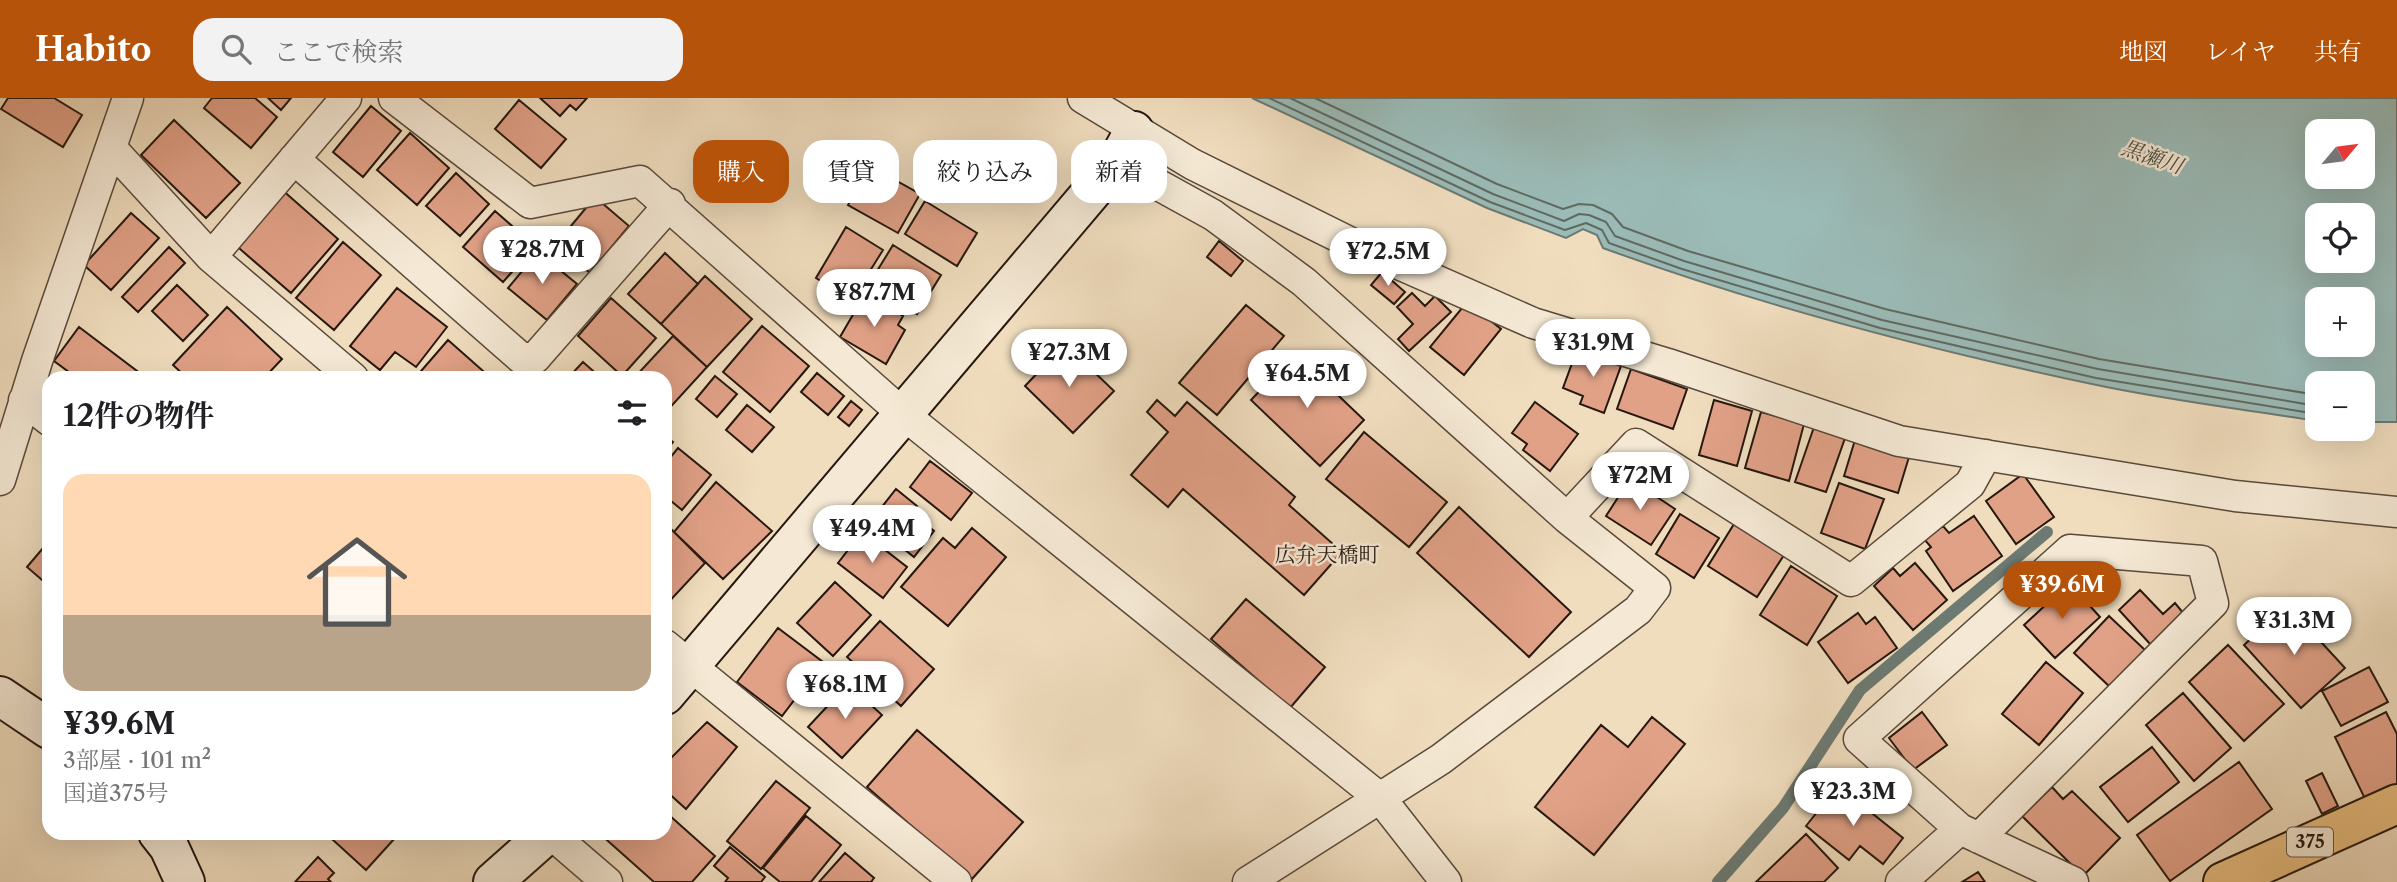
<!DOCTYPE html>
<html lang="ja">
<head>
<meta charset="utf-8">
<style>
  body { margin:0; font-family:"Libre Caslon Text","Noto Serif JP",serif; background:#f2f2f2; color:#202124; height:100vh; display:flex; flex-direction:column; font-size:26px; white-space:nowrap }
  * { box-sizing:border-box; margin:0 }
  p { font-size:23px; color:#757577 }
  .icon { flex:none; width:38px; height:38px; fill:none; stroke:currentColor; stroke-width:2; stroke-linecap:round; stroke-linejoin:round }
  .map { position:relative; flex:1; overflow:hidden }
  .details { position:absolute; left:42px; top:273px; width:630px; height:469px; display:flex; flex-direction:column; background:#fff; border-radius:21px; box-shadow:0 7px 28px #0002 }
  .details>* { flex:none }
  .banner { position:absolute; left:693px; top:42px; width:665px; height:63px; display:flex; gap:14px }
  .needle { width:46px; rotate:61deg }
  .fabs { position:absolute; left:2305px; top:21px; display:grid; gap:14px }
  .fabs a { display:grid; place-items:center; width:70px; height:70px; border-radius:14px; background:#fff; box-shadow:0 7px 28px #0002; font-size:35px }
  .price { position:absolute; translate:-50% -60px; padding:0 16px; border-radius:24px; background:#fff; color:#222; font-size:23px; line-height:46px; filter:drop-shadow(0 2px 4px #0008) }
  .price::after { content:''; position:absolute; left:50%; top:42px; width:21px; height:16px; margin-left:-10px; background:inherit; clip-path:polygon(0 0,100% 0,50% 100%) }
  .price.current { background:#b45309; color:#fff }
  ul { padding:0; list-style:none }
  li { display:grid; align-content:center; gap:14px; height:371px; padding:0 21px }
  li+li { border-top:2px solid #e0e0e0 }
  li span { display:grid; place-items:center; height:217px; border-radius:21px; color:#555 }
  li>.icon { margin-inline-start:auto }
  span .icon { width:126px; height:126px; fill:#fffc; stroke-width:1 }
  li b { font-size:30px }
  h2 { display:flex; justify-content:space-between; align-items:center; height:84px; padding:0 21px; font-size:30px }
  .chip { padding:0 24px; border-radius:21px; background:#fff; box-shadow:0 7px 28px #0002; font-size:24px; line-height:63px }
  .chip.current { background:#b45309; color:#fff }
  header { display:flex; align-items:center; gap:42px; box-sizing:border-box; height:98px; padding:0 35px; background:#b45309; color:#fff }
  header strong { font-size:33px }
  nav { display:flex; gap:38px; margin-inline-start:auto; font-size:24px }
  .search { width:490px; height:63px; background:#f2f2f2; display:flex; align-items:center; gap:18px; box-sizing:border-box; padding:0 24px; border-radius:21px; color:#757577; font-size:26px }
  .map>svg:first-child { display:block }
</style>
</head>
<body>
<header>
<strong>Habito</strong>
<div class="search"><svg class="icon" aria-label="search" viewBox="0 0 24 24"><circle cx="10" cy="10" r="6"/><path d="M15 15l6 6"/></svg>ここで検索</div>
<nav><a>地図</a><a>レイヤ</a><a>共有</a></nav>
</header>
<div class="map">
<svg width="2397" height="784" viewBox="0 0 2397 784">
  <rect width="100%" height="100%" fill="#f0ddbe"/>
  <filter id="stains"><feTurbulence type="fractalNoise" baseFrequency=".00286" numOctaves="4"/><feColorMatrix values="0 0 0 0 .2 0 0 0 0 .09 0 0 0 0 .02 0 0 0 .5 -.17"/></filter>
  <radialGradient id="worn" r=".72"><stop offset=".6" stop-color="#630" stop-opacity="0"/><stop offset="1" stop-color="#630" stop-opacity=".3"/></radialGradient>
  <!-- water -->
  <path fill="#9bbbb7" stroke="#6c7a73" stroke-width="2" fill-rule="evenodd" d="M1252,0H2397V324H2363L2362,285H2317V323C2242,311 2166,302 2092,286C1926,251 1762,208 1603,150L1597,137L1583,131L1566,140L1487,110ZM2317,33H2362V79H2317ZM2317,117H2362V163H2317ZM2317,201H2362V247H2317Z"/>
  <g fill="none" stroke-linecap="round" stroke-linejoin="round">
    <!-- shore -->
    <path stroke="#606a62" stroke-width="2" d="M1269,0L1490,104L1565,132L1586,125L1602,132L1609,145L1682,171L1880,230L2096,280L2317,316
      M1290,0L1493,96L1564,123L1579,116L1589,117L1606,124L1615,138L1684,163L1882,222L2098,271L2317,308
      M1315,0L1497,86L1563,111L1579,106L1593,107L1612,116L1623,129L1688,153L1885,211L2099,261L2317,297"/>
    <!-- stream -->
    <path stroke="#6c7a73" stroke-width="12" d="M1718,784L1783,710L1860,592L2047,434"/>
  </g>
  <!-- building -->
  <path fill="#e1a187" stroke="#26180e" stroke-width="2" d="M8,0H54L82,17L63,49L1,11Z
    M212,0H255L277,19L251,50L204,10Z
    M268,0H291L281,12Z
    M540,0H587L576,12L570,7L560,18Z
    M519,2L566,41L541,70L495,31Z
    M371,8L401,33L363,79L333,54Z
    M174,22L240,85L206,120L141,57Z
    M410,35L449,70L417,107L377,72Z
    M870,68L920,96L898,135L848,107Z
    M456,75L489,106L460,138L426,108Z
    M280,90L338,141L291,195L233,145Z
    M595,99L629,128L590,175L556,146Z
    M925,103L977,135L957,168L905,136Z
    M495,113L535,148L503,184L463,149Z
    M131,115L159,140L111,192L84,167Z
    M846,129L883,152L848,208L828,197L832,190L816,180Z
    M1219,143L1243,163L1231,178L1207,159Z
    M343,144L381,177L334,232L296,200Z
    M893,147L941,177L917,216L869,186Z
    M169,149L185,165L138,214L122,199Z
    M538,154L577,186L547,222L508,190Z
    M665,155L698,186L661,226L628,196Z
    M1382,174L1405,194L1394,206L1371,187Z
    M705,178L752,221L707,269L661,226Z
    M177,187L208,217L183,243L152,213Z
    M397,190L447,229L416,269L395,254L380,272L350,248Z
    M1412,195L1425,208L1435,198L1451,214L1409,253L1398,241L1413,226L1397,209Z
    M865,196L903,218L898,227L905,232L886,266L840,239Z
    M611,200L656,240L622,278L578,238Z
    M1467,204L1501,231L1464,277L1430,249Z
    M1246,207L1284,238L1217,317L1179,285Z
    M227,209L282,261L264,280H187L173,267Z
    M762,228L809,268L770,314L723,274Z
    M79,229L141,276L138,280H77L54,263Z
    M673,238L707,269L665,315V280H634Z
    M448,242L491,280H415Z
    M1065,246L1114,293L1073,335L1025,288Z
    M1578,249L1622,265L1604,315L1580,306L1583,298L1563,290Z
    M1295,256L1364,322L1320,368L1251,302Z
    M583,264L601,280H568Z
    M1631,271L1687,291L1673,331L1617,311Z
    M817,275L844,298L828,317L801,294Z
    M715,278L737,296L717,319L696,301Z
    M1157,302L1175,318L1187,304L1295,399L1289,407L1342,454L1304,497L1183,391L1168,409L1131,377L1168,334L1147,314Z
    M1714,302L1752,313L1737,368L1699,357Z
    M851,303L862,312L849,328L838,319Z
    M1535,304L1578,336L1550,373L1523,352L1527,346L1512,335Z
    M747,307L774,329L752,354L726,332Z
    M1761,314L1804,326L1789,383L1745,370Z
    M1814,329L1845,340L1826,394L1795,384Z
    M1364,334L1447,404L1409,449L1326,381Z
    M665,337L673,344L665,354Z
    M1855,342L1909,359L1898,395L1844,378Z
    M678,350L711,377L682,412L665,398V366Z
    M930,363L972,395L951,422L910,389Z
    M2023,376L2054,419L2016,446L1986,403Z
    M1630,381L1675,411L1651,447L1606,418Z
    M716,384L772,433L723,481L674,434Z
    M1839,385L1884,401L1865,451L1821,435Z
    M896,391L917,408L911,414L934,433L914,459L870,424Z
    M1459,409L1571,514L1529,559L1417,455Z
    M1680,416L1719,440L1694,480L1656,456Z
    M1974,418L2002,458L1953,493L1926,453L1931,449L1924,441L1943,428L1949,435Z
    M665,425L705,465L665,508Z
    M1734,426L1784,457L1757,499L1708,468Z
    M972,430L1006,459L948,528L901,489L943,440L955,450Z
    M862,434L907,469L883,500L838,465Z
    M49,443V488L27,469Z
    M1915,465L1947,502L1913,532L1874,488L1893,470L1900,478Z
    M1791,468L1837,498L1807,547L1760,517Z
    M835,484L871,517L833,558L797,525Z
    M2069,485L2100,519L2055,560L2024,527Z
    M2140,492L2163,516L2175,505L2184,516L2151,547L2119,512Z
    M1246,501L1325,569L1290,610L1211,541Z
    M2287,507L2345,570L2301,610L2244,547Z
    M1858,515L1866,526L1875,519L1897,550L1848,585L1818,544Z
    M2109,518L2145,552L2110,589L2074,555Z
    M880,523L934,571L901,608L847,559Z
    M778,530L823,564L782,618L737,584Z
    M2228,547L2284,606L2244,643L2189,584Z
    M2046,564L2083,595L2039,647L2002,616Z
    M2369,569L2388,604L2341,628L2322,593Z
    M848,586L882,617L842,660L808,629Z
    M2183,595L2231,650L2194,683L2146,627Z
    M1922,614L1947,647L1913,672L1889,640Z
    M2386,614L2397,636V692L2368,707L2335,639Z
    M1652,619L1685,646L1594,757L1535,709L1601,627L1628,649Z
    M707,624L737,649L686,711L665,692V666Z
    M917,632L1023,724L972,781L867,689Z
    M2152,649L2179,684L2128,724L2100,689Z
    M2239,664L2272,711L2170,783L2137,737Z
    M2322,675L2338,708L2322,716L2306,683Z
    M776,683L810,710L761,771L727,743Z
    M1838,688L1903,740L1883,766L1860,748L1849,762L1806,728Z
    M2052,689L2063,701L2072,693L2120,740L2083,778L2022,718Z
    M669,717L715,758L692,784H654L599,735H665V721Z
    M806,718L841,747L811,784H780L763,770Z
    M339,735H389L395,740L366,772L333,742Z
    M1806,736L1838,770L1824,784H1756Z
    M730,749L765,779L761,784H725L728,780L714,768Z
    M845,755L874,780L871,784H819Z
    M318,759L334,775L328,781L331,784H295Z
    M1978,774L1985,784H1962Z"/>
  <g fill="none" stroke-linecap="round" stroke-linejoin="round">
    <!-- street casing -->
    <g stroke="#58493a" stroke-width="33">
      <path id="street" d="M346,0L211,159L353,280
        M394,0L530,105L640,83L903,316L1381,701L1446,784
        M1083,0L1192,66L1351,145L1533,225L1668,266L1899,343L2235,398L2397,414
        M111,50L211,159
        M294,61L521,260H535L670,106
        M1117,64L1213,117L1304,184L1567,420L1655,490L1638,512L1441,661L1248,784
        M24,302L49,322
        M0,382L37,263L128,0
        M1567,420L1636,346L1851,483L1970,386L1986,357
        M665,547L956,784
        M550,735L607,784
        M1979,740L2213,505L2202,463L2070,452L1859,641L1960,731L2073,784
        M1901,784L1960,731"/>
    </g>
    <!-- secondary casing -->
    <g stroke="#26180e" stroke-width="42">
      <path id="secondary" d="M665,597L1117,64L1134,33
        M0,598L49,631
        M158,735L169,749L185,784
        M493,784L548,735"/>
    </g>
    <!-- highway casing -->
    <g stroke="#26180e" stroke-width="42">
      <path id="highway" d="M2223,784L2397,706"/>
    </g>
    <!-- street -->
    <use href="#street" stroke="#f5e9d5" stroke-width="30"/>
    <!-- secondary -->
    <use href="#secondary" stroke="#f5e9d5" stroke-width="38"/>
    <!-- highway -->
    <use href="#highway" stroke="#e8be7f" stroke-width="38"/>
  </g>
  <g text-anchor="middle" stroke-width="5" stroke-linejoin="round" paint-order="stroke">
    <!-- shield labels -->
    <rect fill="#f5e9d5" stroke="#64574a" stroke-width="2" x="2287" y="729.5" width="46" height="29" rx="5"/>
    <g font-size="18" font-weight="bold" fill="#26180e">
      <text x="2310" y="750">375</text>
    </g>
    <!-- water labels -->
    <g font-size="21" font-style="italic" fill="#4f5149" stroke="#f5e9d5">
      <text transform="translate(2152 59) rotate(19)" y="7">黒瀬川</text>
    </g>
    <!-- neighbourhood labels -->
    <g font-size="21" fill="#26180e" stroke="#f5e9d5">
      <text x="1327" y="464">広弁天橋町</text>
    </g>
  </g>
  <rect width="100%" height="100%" filter="url(#stains)"/>
  <rect width="100%" height="100%" fill="url(#worn)"/>
</svg>
<div class="fabs">
<a><svg class="needle" viewBox="-14 -14 28 28"><path d="M0-13l5 13h-10z" fill="#e53935"/><path d="M0 13l5-13h-10z" fill="#757577"/></svg></a>
<a><svg class="icon" aria-label="locate" viewBox="0 0 24 24"><circle cx="12" cy="12" r="6"/><path d="M12 2v4M12 18v4M2 12h4M18 12h4"/></svg></a>
<a>+</a>
<a>−</a>
</div>
<b class="price" style="left:542px;top:188px">¥28.7M</b>
<b class="price" style="left:1388px;top:190px">¥72.5M</b>
<b class="price" style="left:874px;top:231px">¥87.7M</b>
<b class="price" style="left:1593px;top:281px">¥31.9M</b>
<b class="price" style="left:1069px;top:291px">¥27.3M</b>
<b class="price" style="left:1307px;top:312px">¥64.5M</b>
<b class="price" style="left:1640px;top:414px">¥72M</b>
<b class="price" style="left:872px;top:467px">¥49.4M</b>
<b class="price current" style="left:2062px;top:523px">¥39.6M</b>
<b class="price" style="left:2294px;top:559px">¥31.3M</b>
<b class="price" style="left:845px;top:623px">¥68.1M</b>
<b class="price" style="left:1853px;top:730px">¥23.3M</b>
<div class="banner">
<a class="chip current">購入</a>
<a class="chip">賃貸</a>
<a class="chip">絞り込み</a>
<a class="chip">新着</a>
</div>
<section class="details">
<h2>12件の物件<svg class="icon" aria-label="filters" viewBox="0 0 24 24"><path d="M4 7h16M4 17h16"/><circle cx="9" cy="7" r="2"/><circle cx="15" cy="17" r="2"/></svg></h2>
<ul>
<li><span style="background:linear-gradient(#ffd9b3 65%,#b9a48a 0)"><svg class="icon" aria-label="home" viewBox="0 0 24 24"><path d="M3 11l9-7 9 7M6 9v11h12V9"/></svg></span><div><b>¥39.6M</b><p>3部屋 · 101 m²</p><p>国道375号</p></div></li>
</ul>
</section>
</div>
</body>
</html>
